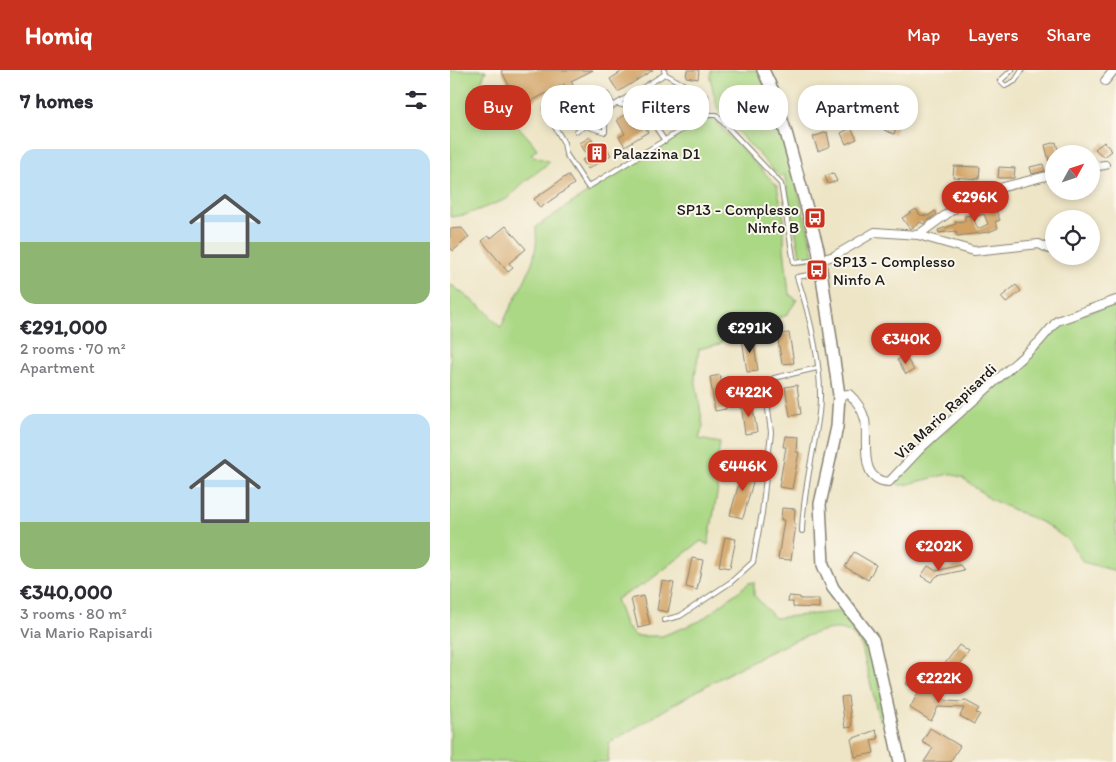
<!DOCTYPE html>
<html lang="en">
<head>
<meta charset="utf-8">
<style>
  body { margin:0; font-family:Itim,sans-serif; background:#f7f7f7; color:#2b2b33; height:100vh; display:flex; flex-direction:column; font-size:19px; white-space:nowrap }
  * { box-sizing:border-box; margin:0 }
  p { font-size:16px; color:#7c7c81 }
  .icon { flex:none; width:28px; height:28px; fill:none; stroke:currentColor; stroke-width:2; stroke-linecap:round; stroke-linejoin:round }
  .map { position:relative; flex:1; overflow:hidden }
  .sheet { display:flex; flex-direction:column; background:#fff; width:450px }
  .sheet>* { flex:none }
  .hud { position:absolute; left:15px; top:15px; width:475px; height:45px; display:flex; gap:10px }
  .needle { width:32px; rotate:50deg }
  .fabs { position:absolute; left:595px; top:75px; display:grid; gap:10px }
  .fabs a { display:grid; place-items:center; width:55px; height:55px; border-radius:50%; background:#fff; box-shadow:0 2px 8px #0003; font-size:25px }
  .price { position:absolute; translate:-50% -42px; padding:0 11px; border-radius:18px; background:#c8321e; color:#fff; font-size:16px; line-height:32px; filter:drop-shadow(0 1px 2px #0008) }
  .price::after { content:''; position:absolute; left:50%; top:30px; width:15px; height:11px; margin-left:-8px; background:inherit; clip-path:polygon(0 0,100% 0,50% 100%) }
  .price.active { background:#222; color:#fff }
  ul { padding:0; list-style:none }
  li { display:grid; align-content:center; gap:10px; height:265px; padding:0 20px }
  li span { display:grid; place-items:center; height:155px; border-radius:15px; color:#555 }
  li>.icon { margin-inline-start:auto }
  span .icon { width:90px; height:90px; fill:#fffc; stroke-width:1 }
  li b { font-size:21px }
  h2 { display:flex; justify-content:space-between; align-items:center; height:60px; padding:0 20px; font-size:21px }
  .tag { padding:0 18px; border-radius:20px; background:#fff; box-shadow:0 2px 8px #0003; font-size:18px; line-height:45px }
  .tag.active { background:#c8321e; color:#fff }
  header { display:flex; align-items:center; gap:30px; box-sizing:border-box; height:70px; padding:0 25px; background:#c8321e; color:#fff }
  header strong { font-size:24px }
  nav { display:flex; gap:28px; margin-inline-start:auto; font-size:18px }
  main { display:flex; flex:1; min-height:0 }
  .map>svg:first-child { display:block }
</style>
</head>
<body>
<header>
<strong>Homiq</strong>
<nav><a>Map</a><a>Layers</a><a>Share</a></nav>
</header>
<main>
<section class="sheet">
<h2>7 homes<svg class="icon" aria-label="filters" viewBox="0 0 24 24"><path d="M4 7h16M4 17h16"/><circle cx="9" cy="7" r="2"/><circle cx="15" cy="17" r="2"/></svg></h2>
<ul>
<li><span style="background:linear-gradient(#bfe0f5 60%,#8fb573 0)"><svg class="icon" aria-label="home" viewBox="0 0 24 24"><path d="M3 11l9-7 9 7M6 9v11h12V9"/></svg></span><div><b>€291,000</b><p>2 rooms · 70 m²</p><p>Apartment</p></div></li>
<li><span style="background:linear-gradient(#bfe0f5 70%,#8fb573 0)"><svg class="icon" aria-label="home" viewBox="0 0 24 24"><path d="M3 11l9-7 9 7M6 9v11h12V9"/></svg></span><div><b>€340,000</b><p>3 rooms · 80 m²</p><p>Via Mario Rapisardi</p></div></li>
</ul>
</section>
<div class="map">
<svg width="666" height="692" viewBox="0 0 666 692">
  <rect width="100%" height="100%" fill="#fbf7ec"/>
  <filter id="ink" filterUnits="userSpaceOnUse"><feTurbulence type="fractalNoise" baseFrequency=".02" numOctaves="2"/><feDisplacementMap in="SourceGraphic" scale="10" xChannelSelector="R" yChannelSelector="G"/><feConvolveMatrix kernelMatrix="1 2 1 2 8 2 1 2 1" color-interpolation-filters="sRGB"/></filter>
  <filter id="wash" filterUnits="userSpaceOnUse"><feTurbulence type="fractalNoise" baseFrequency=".0096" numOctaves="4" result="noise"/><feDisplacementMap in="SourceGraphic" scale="20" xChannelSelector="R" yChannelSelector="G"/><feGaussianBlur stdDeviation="1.12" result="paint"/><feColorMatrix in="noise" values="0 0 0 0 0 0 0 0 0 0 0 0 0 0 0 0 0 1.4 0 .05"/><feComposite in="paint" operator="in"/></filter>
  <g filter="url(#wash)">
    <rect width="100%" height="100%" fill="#eee5c6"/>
    <!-- green -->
    <path fill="#abd885" stroke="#647a50" d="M0,0H36L31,13L32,29C54,44 72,57 87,79L81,85L100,92L73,113L57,129L15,145L0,147Z
      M261,0H307C334,56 348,123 364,184L360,189L351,190L334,104L330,107L268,41L260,8Z
      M256,49H263L327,116L334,149V178L339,224L347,230L336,246L307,252L309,259L277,264L270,274L249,279L245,307L253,356L249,369L270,373L264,412L269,413L258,475L251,471L196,513L166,529L176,557L186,566H212L250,551L299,513L304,512V525L325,548L395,541L417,567L438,648L429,650L412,577C406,567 400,560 389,559C347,556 201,649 159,673L158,692H0V214L35,240L51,258C61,231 82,206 86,176C87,171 86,163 86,157L174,98Z
      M666,234V501L633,492L618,470L595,454L540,429L513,408L501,404L490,406L455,415H449L446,412C496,355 558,309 610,254L618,249Z"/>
    <g id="blocks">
      <!-- building -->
      <path fill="#d1a263" d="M51,0H143L121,11L124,17L117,20L114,14L70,37Z
        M174,0H203L168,22L160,9Z
        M237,0H249L248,9L236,7Z
        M221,17L229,30L236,26L242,35L219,49L213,40L219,37L211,23Z
        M142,21L150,33L120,52L112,40Z
        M442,38L453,42L444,64L434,60Z
        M177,44L185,57L192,53L198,62L175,76L169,67L175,64L167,50Z
        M401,58L407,69L396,74L391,63Z
        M377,62L380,76L368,81L363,67Z
        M140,67L148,80L155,76L161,85L138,99L132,90L138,87L130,73Z
        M606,72L609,84H604V98L601,99L595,75Z
        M654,72L662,81L654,87L645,79Z
        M593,94L595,101L582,104L580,97Z
        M504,96L530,97L529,109L503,107Z
        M549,97L565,98L564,108H548Z
        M383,103L387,111L378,114L375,106Z
        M118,105L124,114L90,138L84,129Z
        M541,134L543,139L545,138L550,150L545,152L548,158L539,162L507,166L506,161L489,163L488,160L506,154L505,152L515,151V146L522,145L528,159L538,154L534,144L528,146L526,140Z
        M466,139L470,145L478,146L485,141L487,144L473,154L471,152L460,159L452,148Z
        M56,156L76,179L59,193L63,198L58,202L32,171L38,166L41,168Z
        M12,158L19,167L3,181L0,177V159Z
        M566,215L571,221L556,233L551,227Z
        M339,263L344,293L332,294L327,264Z
        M303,267L308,301L297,302L292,268Z
        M455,286L464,300L456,304L447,290Z
        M270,305L276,339L265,341L260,307Z
        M347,315L351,344L340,346L335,317Z
        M302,333L307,362L295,364L291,334Z
        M335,366L347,367L346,382H349L342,419L329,417L336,377H333Z
        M291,394L303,397L300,411L303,412L293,448L280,445L291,406H288Z
        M332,438L345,439L344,454H346L341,490L328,489L334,450H331Z
        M275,467L286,469L280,498L269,496Z
        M404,482L426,495L418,510L395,497Z
        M242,488L253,490L247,520L236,517Z
        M510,495L514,500L487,506L481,512L471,506L478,496L486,501Z
        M212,511L224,513L218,542L207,540Z
        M193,526L200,555L188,558L181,529Z
        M339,526L350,527V529H369V538L343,537V532H338Z
        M509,575L519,582L504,602L494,595Z
        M459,608L497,631L512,632L514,630L529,638L526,643L530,644L524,654L510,646L514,638L488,637L481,651L460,638L469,621L456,614Z
        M398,626L402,657L395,658L391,627Z
        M480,658L510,676L500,692H474L483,678L472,672Z
        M426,660L428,669L421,670L424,683L405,687L401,669Z"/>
    </g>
  </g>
  <g filter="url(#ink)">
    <use href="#blocks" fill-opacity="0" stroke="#858071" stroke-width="1"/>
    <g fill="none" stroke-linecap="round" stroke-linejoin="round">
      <!-- lane casing -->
      <g stroke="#858071" stroke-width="6">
        <path id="lane" d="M562,0L550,11L555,16L565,11L572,0
          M215,4L256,27
          M130,20L95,39L114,73L116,84L138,117L256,45H266L331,114L344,193L368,190
          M191,20L194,40L215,71
          M157,25L163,36
          M168,34L194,40
          M127,61L136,56L155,62V41L215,4L214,0
          M282,320L315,316
          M352,461C353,420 364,383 369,343C374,303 360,245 347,207L370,203
          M214,550L230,546L281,512L303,492L312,443L321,362L315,316L324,308L367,298"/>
      </g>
      <!-- street casing -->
      <g stroke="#858071" stroke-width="10">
        <path id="street" d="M655,11L664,0
          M641,97L655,95
          M468,165L524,181L589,174L599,179
          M370,190L384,186L425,162L468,165L508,136L511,128L604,104
          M389,325L399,324C408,332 412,339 415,350C419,370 407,411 439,412L473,376L589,272L607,251L666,230"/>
      </g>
      <!-- secondary casing -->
      <g stroke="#858071" stroke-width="14">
        <path id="secondary" d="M313,0L322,19L337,66L368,179L389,325L387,357L370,434L373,495L383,518L423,570L450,692"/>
      </g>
      <!-- lane -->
      <use href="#lane" stroke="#fff" stroke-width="4"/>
      <!-- street -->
      <use href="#street" stroke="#fff" stroke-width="8"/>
      <!-- secondary -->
      <use href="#secondary" stroke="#fff" stroke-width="11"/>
    </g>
  </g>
  <!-- icons -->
  <defs>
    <g id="building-square" transform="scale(1.125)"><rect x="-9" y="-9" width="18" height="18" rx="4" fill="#c8321e" stroke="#fbf7ec"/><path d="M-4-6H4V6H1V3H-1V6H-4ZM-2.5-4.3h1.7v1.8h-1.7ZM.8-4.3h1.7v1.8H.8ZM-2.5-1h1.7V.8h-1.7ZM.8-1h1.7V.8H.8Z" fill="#fff"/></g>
    <g id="bus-square" transform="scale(1.125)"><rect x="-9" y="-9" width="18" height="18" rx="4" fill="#c8321e" stroke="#fbf7ec"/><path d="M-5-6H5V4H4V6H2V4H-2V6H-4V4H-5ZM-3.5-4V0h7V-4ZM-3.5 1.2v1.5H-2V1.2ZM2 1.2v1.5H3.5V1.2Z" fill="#fff"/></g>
  </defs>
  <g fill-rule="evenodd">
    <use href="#building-square" x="147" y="83"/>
    <use href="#bus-square" x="365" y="148"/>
    <use href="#bus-square" x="367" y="200"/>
  </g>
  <g text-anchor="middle" stroke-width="4" stroke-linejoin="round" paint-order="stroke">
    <!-- poi labels -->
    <g font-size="16" fill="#1c1c1c" stroke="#fbf7ec" text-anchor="start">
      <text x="163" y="89">Palazzina D1</text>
      <text x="349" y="145" text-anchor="end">SP13 - Complesso<tspan x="349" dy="18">Ninfo B</tspan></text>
      <text x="383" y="197">SP13 - Complesso<tspan x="383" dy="18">Ninfo A</tspan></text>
    </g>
    <!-- street labels -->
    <g font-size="16" fill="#1c1c1c" stroke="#fbf7ec">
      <text transform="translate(495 341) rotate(-43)" y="6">Via Mario Rapisardi</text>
    </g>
  </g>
</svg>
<div class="fabs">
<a><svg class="needle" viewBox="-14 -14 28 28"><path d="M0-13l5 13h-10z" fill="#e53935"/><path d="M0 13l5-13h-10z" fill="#7c7c81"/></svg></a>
<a><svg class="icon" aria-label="locate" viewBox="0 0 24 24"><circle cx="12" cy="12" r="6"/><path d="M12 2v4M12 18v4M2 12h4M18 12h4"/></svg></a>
</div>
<b class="price" style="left:525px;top:153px">€296K</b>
<b class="price active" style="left:300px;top:284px">€291K</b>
<b class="price" style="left:456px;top:295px">€340K</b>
<b class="price" style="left:299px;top:348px">€422K</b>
<b class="price" style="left:293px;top:422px">€446K</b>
<b class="price" style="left:489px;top:502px">€202K</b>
<b class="price" style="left:489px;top:634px">€222K</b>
<div class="hud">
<a class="tag active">Buy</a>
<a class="tag">Rent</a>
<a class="tag">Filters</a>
<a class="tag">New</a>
<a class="tag">Apartment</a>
</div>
</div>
</main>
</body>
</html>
